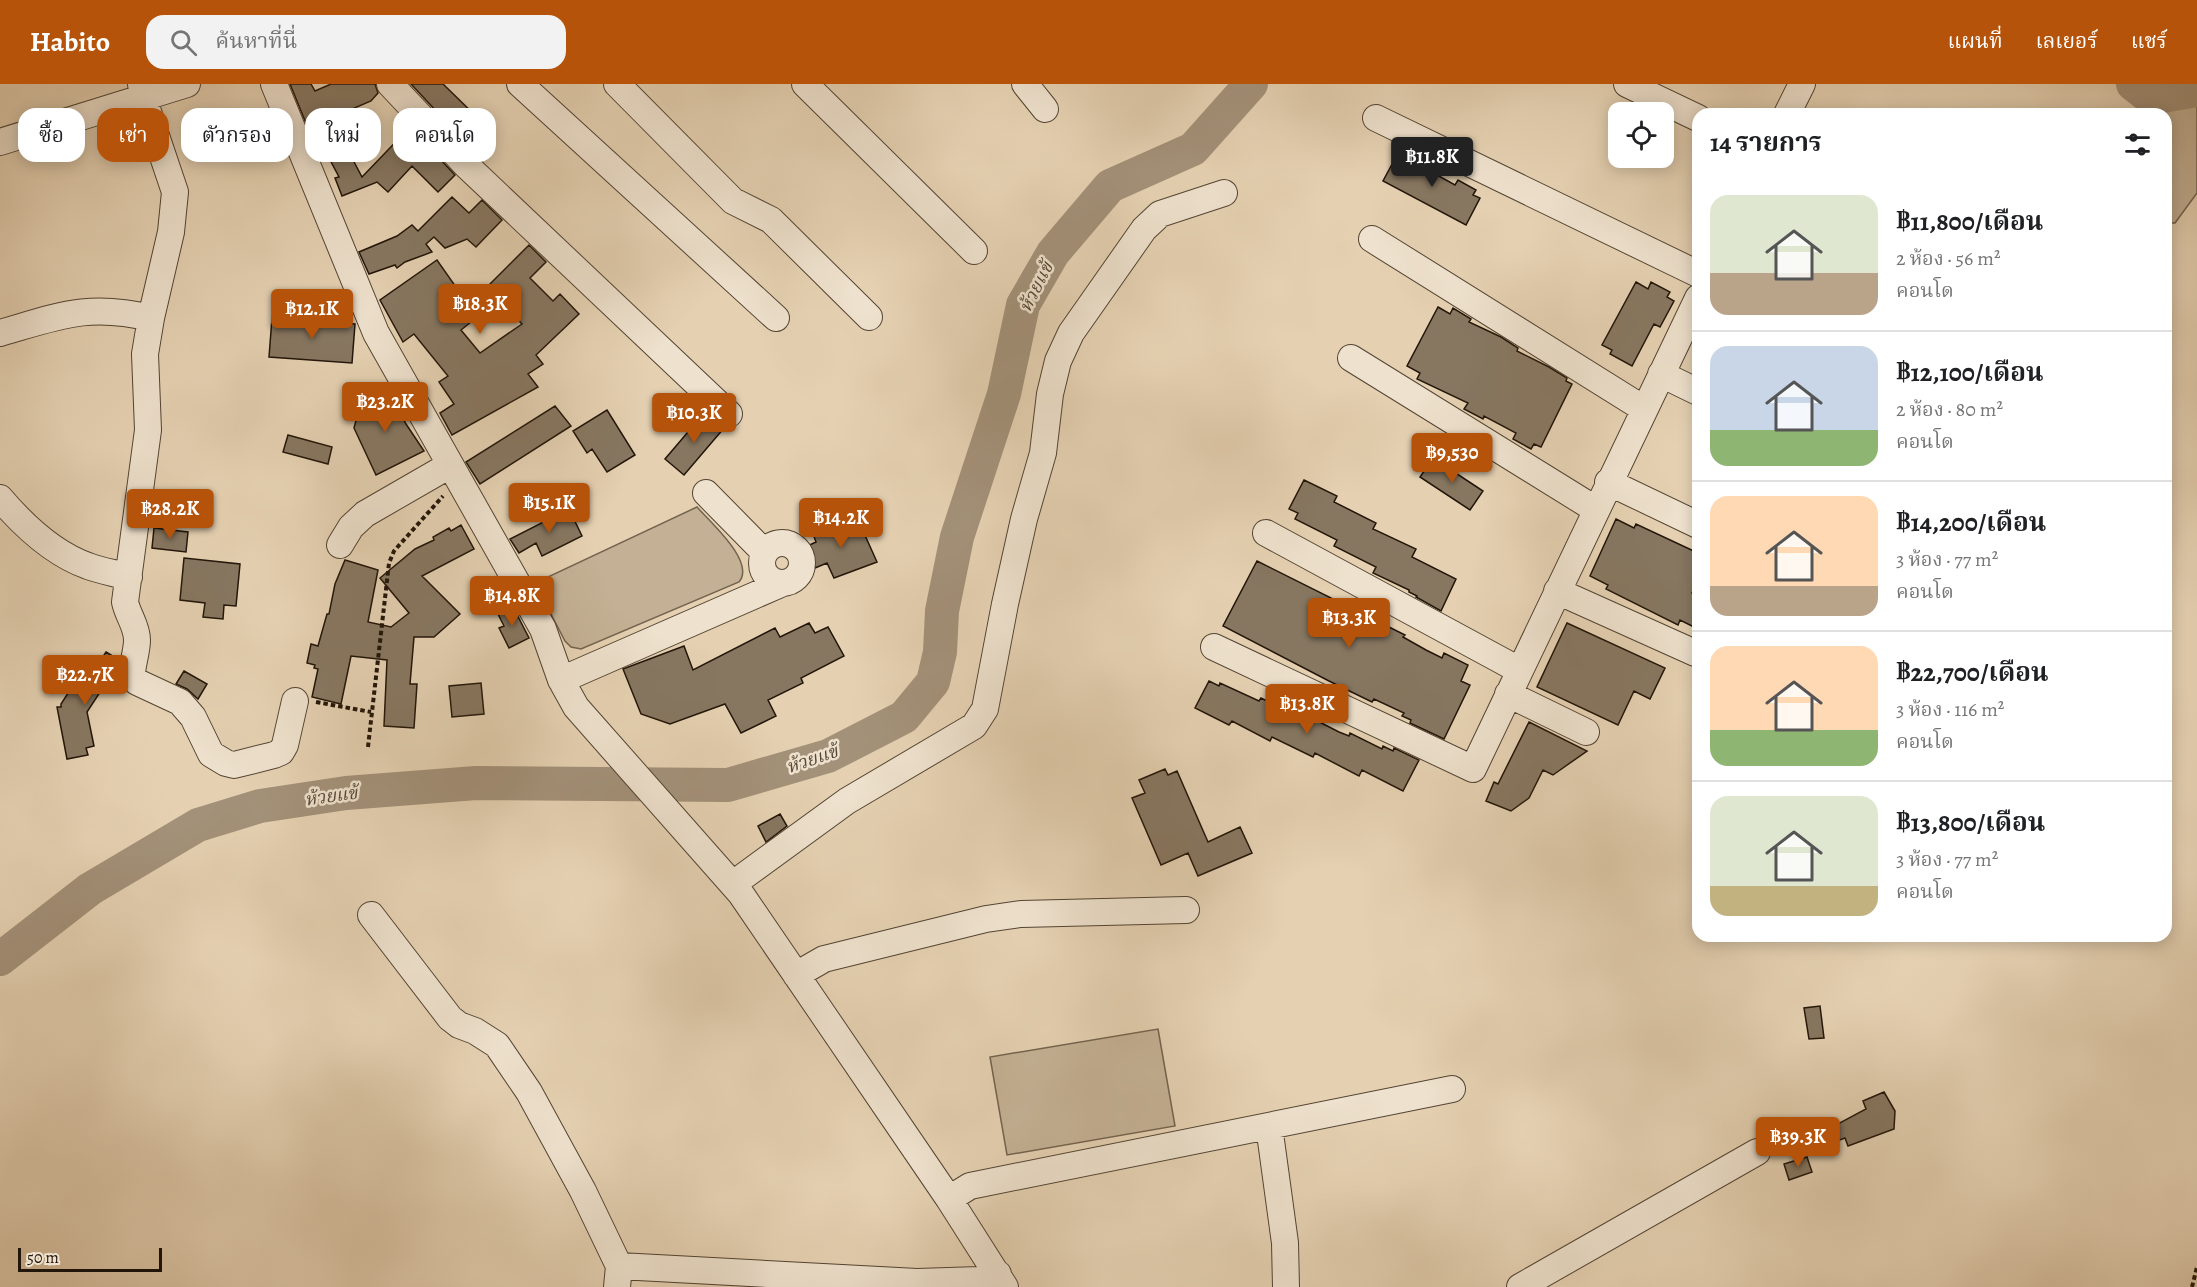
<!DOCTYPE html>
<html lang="th">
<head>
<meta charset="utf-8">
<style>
  body { margin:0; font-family:Alegreya,"Noto Serif Thai",serif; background:#f2f2f2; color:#202124; height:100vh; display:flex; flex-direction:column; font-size:22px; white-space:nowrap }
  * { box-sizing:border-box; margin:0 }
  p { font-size:20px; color:#757577 }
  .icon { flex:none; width:33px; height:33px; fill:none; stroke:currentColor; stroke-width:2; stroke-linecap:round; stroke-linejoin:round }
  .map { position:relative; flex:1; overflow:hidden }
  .panel { position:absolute; left:1692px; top:24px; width:480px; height:834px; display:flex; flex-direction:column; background:#fff; border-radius:18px; box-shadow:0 3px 15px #0003 }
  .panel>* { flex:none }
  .banner { position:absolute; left:18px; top:24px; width:570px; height:54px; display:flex; gap:12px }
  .controls { position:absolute; left:1608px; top:18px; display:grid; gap:12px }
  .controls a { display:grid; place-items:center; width:66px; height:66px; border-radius:12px; background:#fff; box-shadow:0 3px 15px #0003; font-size:30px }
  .scale { position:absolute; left:18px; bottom:15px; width:144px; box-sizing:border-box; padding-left:6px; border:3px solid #221509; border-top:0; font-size:16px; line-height:21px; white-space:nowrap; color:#221509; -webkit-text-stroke:4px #eee1cd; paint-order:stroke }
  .price { position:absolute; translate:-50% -51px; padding:0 14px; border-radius:6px; background:#b45309; color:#fff; font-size:20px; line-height:39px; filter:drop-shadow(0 2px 3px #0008) }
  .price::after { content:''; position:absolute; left:50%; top:36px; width:18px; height:14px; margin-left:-9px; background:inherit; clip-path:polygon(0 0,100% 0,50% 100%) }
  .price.selected { background:#222; color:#fff }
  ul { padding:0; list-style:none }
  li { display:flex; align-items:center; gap:18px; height:150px; padding:0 18px }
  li+li { border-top:2px solid #e0e0e0 }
  li span { display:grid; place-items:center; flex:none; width:168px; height:120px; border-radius:18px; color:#555 }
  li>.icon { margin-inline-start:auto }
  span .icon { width:72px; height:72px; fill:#fffc; stroke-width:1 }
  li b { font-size:26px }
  h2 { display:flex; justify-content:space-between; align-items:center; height:72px; padding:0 18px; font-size:26px }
  .pill { padding:0 21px; border-radius:18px; background:#fff; box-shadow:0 3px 15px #0003; font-size:21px; line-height:54px }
  .pill.selected { background:#b45309; color:#fff }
  header { display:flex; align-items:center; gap:36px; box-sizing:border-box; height:84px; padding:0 30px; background:#b45309; color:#fff }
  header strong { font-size:28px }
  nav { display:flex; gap:33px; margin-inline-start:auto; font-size:21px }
  .search { width:420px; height:54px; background:#f2f2f2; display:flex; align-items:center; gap:15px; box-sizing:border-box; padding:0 21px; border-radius:18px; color:#757577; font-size:22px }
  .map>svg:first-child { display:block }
</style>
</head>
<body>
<header>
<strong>Habito</strong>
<div class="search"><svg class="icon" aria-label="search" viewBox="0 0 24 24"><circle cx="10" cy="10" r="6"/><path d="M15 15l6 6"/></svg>ค้นหาที่นี่</div>
<nav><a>แผนที่</a><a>เลเยอร์</a><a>แชร์</a></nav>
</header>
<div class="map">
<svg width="2197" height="1203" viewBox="0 0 2197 1203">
  <rect width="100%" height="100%" fill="#e5d1b2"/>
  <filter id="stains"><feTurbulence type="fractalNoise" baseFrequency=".00333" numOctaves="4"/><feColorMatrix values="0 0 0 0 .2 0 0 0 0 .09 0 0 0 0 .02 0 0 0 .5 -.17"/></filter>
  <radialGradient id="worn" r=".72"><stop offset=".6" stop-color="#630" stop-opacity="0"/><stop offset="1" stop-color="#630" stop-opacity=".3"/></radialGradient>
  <!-- green -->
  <path fill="#c4b195" stroke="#73634f" stroke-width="1.5" d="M2197,18V109L2175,139H2166V30H2150L2155,25Z
    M697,423C710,438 756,478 739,498L581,565L571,563L565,557L535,499Z
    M1158,945L1175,1042L1007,1071L990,973Z"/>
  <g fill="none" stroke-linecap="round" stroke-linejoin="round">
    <!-- river -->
    <path stroke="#a39179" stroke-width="34" d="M2133,0L2151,14L2197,6
      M0,875L90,805L198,741L260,722L346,709L476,699L728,701L828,672L904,633L933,598L940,568L942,527L957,453L1004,310L1023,221L1053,169L1110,102L1193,65L1251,0"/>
  </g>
  <!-- building -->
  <path fill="#877761" stroke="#221509" stroke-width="1.5" d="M290,0H311L315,7L331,0H375L378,9L371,17L331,34L362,93L410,43L455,91L438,108L412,82L388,108L377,98L342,112L335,94L339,93L312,42L308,44Z
    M411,0H443L484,40L465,58Z
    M1397,71L1409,78L1412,71L1431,81L1428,86L1455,101L1458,96L1476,106L1473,111L1480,114L1466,141L1383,97Z
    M452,113L469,129L482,116L502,136L476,163L467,155L445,164L434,153L426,160L432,168L405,178L397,184L395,181L369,190L359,168L397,152L412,141L418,147Z
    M529,161L546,178L530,194L553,217L560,210L579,230L536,271L543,280L528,290L538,303L452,351L440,329L454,320L439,298L448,292L414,250L403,258L380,216L437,176L477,233L461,246L480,269L522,240L486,204Z
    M1636,198L1648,205L1651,198L1670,208L1667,213L1674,217L1660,243L1654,240L1632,282L1610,270L1612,266L1602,261Z
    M1438,223L1450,230L1453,224L1471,235L1469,238L1501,253L1518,264L1517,267L1549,283L1567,294L1566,297L1572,300L1541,363L1534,360L1531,365L1513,355L1516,349L1484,332L1483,335L1464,325L1468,319L1417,295L1420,289L1407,282Z
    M272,234L355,240L352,279L269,273Z
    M389,306L406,340L424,367L376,391L354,344L361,318Z
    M555,322L571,342L480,400L466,378Z
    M607,326L635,371L607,388L592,365L587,369L573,347Z
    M705,328L724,344L684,391L665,375Z
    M288,351L332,363L328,380L283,368Z
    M1433,374L1483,407L1470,426L1420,393Z
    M1304,396L1337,412L1334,418L1376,439L1373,445L1416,465L1412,473L1456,495L1441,527L1416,513L1417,512L1409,508V506L1373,489L1376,483L1334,462L1337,456L1295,435L1298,429L1289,425Z
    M569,425L582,452L542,472L536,459L519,469L510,455Z
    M1616,435L1634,444L1636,440L1698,469V497L1692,509L1698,512V545L1680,536L1678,541L1606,505L1608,501L1590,492Z
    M835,437L840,447L859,438L877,478L834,494L827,479L815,484L805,463L816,458L812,447Z
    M461,441L474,465L422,492L460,530L434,553H414L410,600H417L414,644L384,642L387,576L351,572L341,620L312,613L318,585L314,584L315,581L307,579L311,560L318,562L327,530H329L335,500L345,476L378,486L368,538L391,543L409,529L380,494L415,465L434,456L433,453L449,444L451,447Z
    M154,444L188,448L186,468L152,464Z
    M184,474L240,480L236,522L224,521L223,535L203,533L205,519L180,516Z
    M1257,477L1405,551L1403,553L1426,566L1442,574L1444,569L1468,581L1461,597L1470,601L1444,655L1410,639L1411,636L1402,632L1404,629L1374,615L1372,618L1329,597L1223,542Z
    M512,521L529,554L509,564L499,544L504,542L497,528Z
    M809,539L815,549L828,543L844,572L801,594L803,599L768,616L776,632L741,649L725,620L670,640L641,630L623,585L684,562L693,586L775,544L780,553Z
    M1567,539L1665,584L1650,615L1634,607L1618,641L1537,603Z
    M106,568L119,576L118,593L108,609L102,605L87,628L94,662L86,664L88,671L67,675L57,623H61V620L81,589L89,594Z
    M184,587L207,600L198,615L187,605L176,600Z
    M1209,597L1219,602L1220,599L1259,617L1261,614L1292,629L1302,634L1304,630L1339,648L1349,652L1350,649L1382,665L1383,662L1393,667L1394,664L1419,676L1403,707L1362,686L1359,692L1315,669L1313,673L1272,653L1270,657L1232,637L1229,641L1195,624Z
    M481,599L484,630L452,633L449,602Z
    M1529,638L1587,667L1553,691L1543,686L1529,714L1511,727L1486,717L1494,698L1498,700Z
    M1165,685L1168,691L1177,687L1208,758L1240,743L1252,769L1198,792L1188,769L1161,781L1132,714L1145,709L1139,696Z
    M780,730L787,742L766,758L758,742Z
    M1820,922L1824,954L1809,955L1804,924Z
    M1884,1008L1895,1027L1894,1045L1848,1062L1845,1054L1801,1070L1798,1061L1807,1056L1805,1051L1824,1044L1825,1047L1866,1025L1863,1017Z
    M1807,1073L1812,1088L1789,1096L1784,1080Z"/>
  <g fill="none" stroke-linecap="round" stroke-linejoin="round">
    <!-- minor casing -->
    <g stroke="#534433" stroke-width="28">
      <path id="minor" d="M141,0L143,13L175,108L171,148L151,234L145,270L148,346L125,518C128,532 137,542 137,556C137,568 132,580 132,591L137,598L180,618L193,633L211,670L226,679L234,681L274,671L281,668L285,661L295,617
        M274,0L376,249L543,545L561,596L576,623L741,810L949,1115L1005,1203
        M390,0L467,82L729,330
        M520,0L776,234
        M617,0L733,117L771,136L869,233
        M805,0L974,167
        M1025,0L1045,25
        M1627,0L1698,34
        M1787,30L1802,0
        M1376,34L1698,190
        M0,58L187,0
        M1372,155L1644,325
        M0,249C59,232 88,219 151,234
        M1351,274L1595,425
        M1661,290L1698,308
        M1608,398L1698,441
        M706,409L764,468
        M0,414C23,441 54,470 88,482C101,487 115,489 129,493
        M1266,449L1519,586
        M762 479a20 20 0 1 1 40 0a20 20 0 1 1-40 0Z
        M340,461L351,443L365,430L450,381
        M1557,507L1695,569
        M1214,563L1473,685L1698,214
        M561,596L783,499
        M1508,610L1586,648
        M733,800L847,717L974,642L985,625L1005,520L1024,435L1043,369L1050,310L1058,277L1071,249L1144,145L1160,130L1224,109
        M371,831L450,934L459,941L475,947L497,961L529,1008L583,1107L619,1182L617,1203
        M796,891L824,875L986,835L1021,830L1186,826
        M1269,1042L1285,1159L1286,1203
        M949,1115L970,1102L1452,1005
        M619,1182L917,1198L980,1196L998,1190
        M1520,1203L1757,1068"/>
    </g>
    <!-- path -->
    <path stroke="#221509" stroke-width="4" stroke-dasharray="4.5 3" stroke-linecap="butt" d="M316,618L371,628
      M368,663L389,479L394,467L443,412
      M2192,1203L2197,1183"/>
    <!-- minor -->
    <use href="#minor" stroke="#eee1cd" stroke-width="26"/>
  </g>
  <g text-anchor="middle" stroke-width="5" stroke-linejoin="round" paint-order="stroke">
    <!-- water labels -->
    <g font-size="18" font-style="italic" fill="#564736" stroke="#eee1cd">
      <text transform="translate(1036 203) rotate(-63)" y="6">ห้วยแข้</text>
      <text transform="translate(812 675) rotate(-19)" y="6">ห้วยแข้</text>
      <text transform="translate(331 712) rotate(-8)" y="6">ห้วยแข้</text>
    </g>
  </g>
  <rect width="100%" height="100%" filter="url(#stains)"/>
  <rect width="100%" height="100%" fill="url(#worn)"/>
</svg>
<div class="controls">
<a><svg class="icon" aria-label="locate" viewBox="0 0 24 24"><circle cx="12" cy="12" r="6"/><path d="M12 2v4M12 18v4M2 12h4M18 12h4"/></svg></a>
</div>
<div class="scale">50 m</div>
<b class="price selected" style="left:1432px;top:104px">฿11.8K</b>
<b class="price" style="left:480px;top:251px">฿18.3K</b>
<b class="price" style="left:312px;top:256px">฿12.1K</b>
<b class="price" style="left:385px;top:349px">฿23.2K</b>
<b class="price" style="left:694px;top:360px">฿10.3K</b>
<b class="price" style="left:1452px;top:400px">฿9,530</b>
<b class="price" style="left:549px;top:450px">฿15.1K</b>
<b class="price" style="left:170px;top:456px">฿28.2K</b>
<b class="price" style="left:841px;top:465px">฿14.2K</b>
<b class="price" style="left:512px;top:543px">฿14.8K</b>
<b class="price" style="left:1349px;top:565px">฿13.3K</b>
<b class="price" style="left:85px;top:622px">฿22.7K</b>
<b class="price" style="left:1307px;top:651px">฿13.8K</b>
<b class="price" style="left:1798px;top:1084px">฿39.3K</b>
<div class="banner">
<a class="pill">ซื้อ</a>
<a class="pill selected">เช่า</a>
<a class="pill">ตัวกรอง</a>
<a class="pill">ใหม่</a>
<a class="pill">คอนโด</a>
</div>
<section class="panel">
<h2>14 รายการ<svg class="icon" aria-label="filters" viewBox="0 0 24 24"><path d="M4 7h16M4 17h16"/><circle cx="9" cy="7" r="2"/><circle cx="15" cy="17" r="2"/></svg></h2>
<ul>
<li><span style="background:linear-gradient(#dfe7d0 65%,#b9a48a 0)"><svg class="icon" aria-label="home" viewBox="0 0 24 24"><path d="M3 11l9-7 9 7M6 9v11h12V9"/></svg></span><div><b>฿11,800/เดือน</b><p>2 ห้อง · 56 m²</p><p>คอนโด</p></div></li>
<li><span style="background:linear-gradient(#c9d6e8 70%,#8fb573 0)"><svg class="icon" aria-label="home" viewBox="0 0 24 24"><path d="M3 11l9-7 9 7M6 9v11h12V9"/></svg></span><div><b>฿12,100/เดือน</b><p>2 ห้อง · 80 m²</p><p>คอนโด</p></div></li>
<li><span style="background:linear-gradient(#ffd9b3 75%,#b9a48a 0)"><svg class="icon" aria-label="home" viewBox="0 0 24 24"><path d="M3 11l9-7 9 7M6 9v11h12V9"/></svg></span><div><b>฿14,200/เดือน</b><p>3 ห้อง · 77 m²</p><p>คอนโด</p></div></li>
<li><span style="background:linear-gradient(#ffd9b3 70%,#8fb573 0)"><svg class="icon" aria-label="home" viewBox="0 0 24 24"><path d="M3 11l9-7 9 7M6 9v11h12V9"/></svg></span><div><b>฿22,700/เดือน</b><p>3 ห้อง · 116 m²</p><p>คอนโด</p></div></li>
<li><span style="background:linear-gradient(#dfe7d0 75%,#c2b280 0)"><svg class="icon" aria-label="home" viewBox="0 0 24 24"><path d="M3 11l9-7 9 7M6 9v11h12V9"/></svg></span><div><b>฿13,800/เดือน</b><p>3 ห้อง · 77 m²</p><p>คอนโด</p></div></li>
</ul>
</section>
</div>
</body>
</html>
